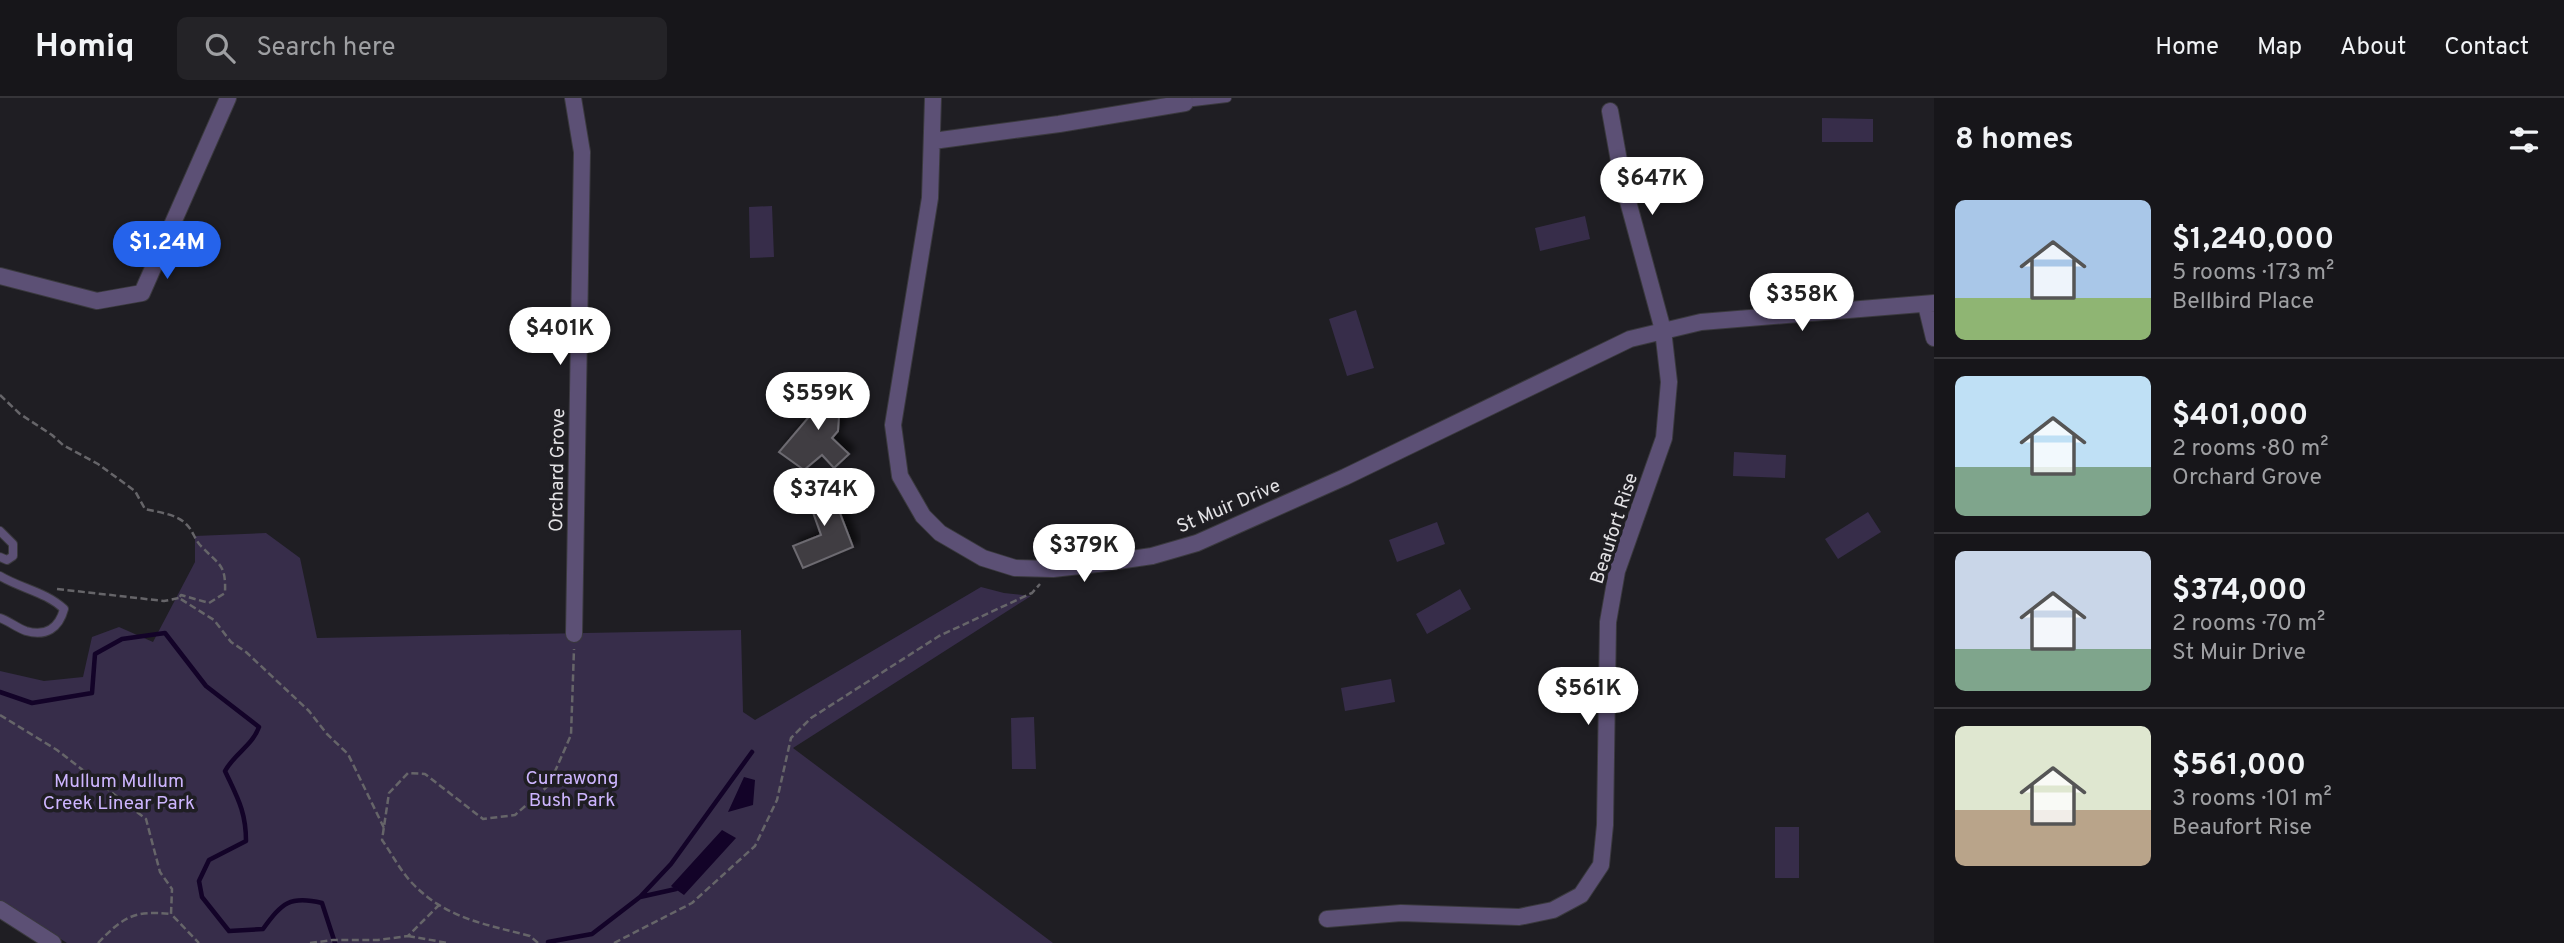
<!DOCTYPE html>
<html lang="en">
<head>
<meta charset="utf-8">
<style>
  body { margin:0; font-family:Overpass,sans-serif; background:#242327; color:#f1f3f6; height:100vh; display:flex; flex-direction:column; font-size:26px; white-space:nowrap }
  * { box-sizing:border-box; margin:0 }
  p { font-size:23px; color:#9e9fa2 }
  .icon { flex:none; width:38px; height:38px; fill:none; stroke:currentColor; stroke-width:2; stroke-linecap:round; stroke-linejoin:round }
  .map { position:relative; flex:1; overflow:hidden }
  .sheet { display:flex; flex-direction:column; background:#17161a; width:630px }
  .sheet>* { flex:none }
  .price { position:absolute; translate:-50% -60px; padding:0 16px; border-radius:24px; background:#fff; color:#222; font-size:23px; line-height:46px; filter:drop-shadow(0 2px 4px #0008) }
  .price::after { content:''; position:absolute; left:50%; top:42px; width:21px; height:16px; margin-left:-10px; background:inherit; clip-path:polygon(0 0,100% 0,50% 100%) }
  .price.selected { background:#2563eb; color:#fff }
  ul { padding:0; list-style:none }
  li { display:flex; align-items:center; gap:21px; height:175px; padding:0 21px }
  li+li { border-top:2px solid #363539 }
  li span { display:grid; place-items:center; flex:none; width:196px; height:140px; border-radius:10px; color:#555 }
  li>.icon { margin-inline-start:auto }
  span .icon { width:84px; height:84px; fill:#fffc; stroke-width:1 }
  li b { font-size:30px }
  h2 { display:flex; justify-content:space-between; align-items:center; height:84px; padding:0 21px; font-size:30px }
  header { display:flex; align-items:center; gap:42px; box-sizing:border-box; height:98px; padding:0 35px; background:#17161a; border-bottom:2px solid #363539 }
  header strong { font-size:33px }
  nav { display:flex; gap:38px; margin-inline-start:auto; font-size:24px }
  .search { width:490px; height:63px; background:#242327; display:flex; align-items:center; gap:18px; box-sizing:border-box; padding:0 24px; border-radius:10px; color:#9e9fa2; font-size:26px }
  main { display:flex; flex:1; min-height:0 }
  .map>svg:first-child { display:block }
</style>
</head>
<body>
<header>
<strong>Homiq</strong>
<div class="search"><svg class="icon" aria-label="search" viewBox="0 0 24 24"><circle cx="10" cy="10" r="6"/><path d="M15 15l6 6"/></svg>Search here</div>
<nav><a>Home</a><a>Map</a><a>About</a><a>Contact</a></nav>
</header>
<main>
<div class="map">
<svg width="1934" height="845" viewBox="0 0 1934 845">
  <defs>
    <filter id="shadow"><feDropShadow dx="5.5" dy="-5.5" stdDeviation="3.5" flood-color="#0009"/></filter>
  </defs>
  <rect width="100%" height="100%" fill="#1f1e23"/>
  <!-- green -->
  <path fill="#372d4a" d="M1822,20L1873,21V44H1822Z
    M772,108L774,159L750,160L749,109Z
    M1585,118L1590,141L1540,153L1535,130Z
    M1356,212L1374,270L1347,278L1329,221Z
    M1734,354L1786,357L1785,380L1733,378Z
    M1868,414L1881,434L1838,461L1825,441Z
    M1437,424L1445,446L1397,464L1389,442Z
    M266,435L300,460L317,540L741,532L743,614L755,622L981,489L1004,495L1031,498L793,650L1053,845H67L0,803V573L44,583L83,579L92,539L119,529L153,544L195,464V438Z
    M1460,491L1471,511L1427,536L1416,516Z
    M1391,581L1395,604L1345,613L1341,590Z
    M1034,619L1036,671H1012L1011,620Z
    M1775,729H1799V780H1775Z"/>
  <!-- water -->
  <path fill="#130328" d="M744,679L755,682L753,707L728,714Z
    M722,732L736,740L684,797L671,788Z"/>
  <g fill="none" stroke-linecap="round" stroke-linejoin="round">
    <!-- stream -->
    <path stroke="#130328" stroke-width="4.5" d="M0,594L32,605L92,595L95,556L122,541L165,535L206,588L259,629C252,648 235,655 225,673C237,699 246,713 246,743L209,762L199,783L202,799L229,833L263,831C282,805 290,797 322,805L335,845
      M640,799L676,791
      M548,844L592,836L640,799L671,766L752,654"/>
  </g>
  <!-- building -->
  <path fill="#403e43" stroke="#6d6b71" stroke-width="2" filter="url(#shadow)" d="M826,284L847,307L839,318L838,333L832,340L849,356L834,370L822,357L804,372L779,354L814,313L806,303Z
    M828,384L853,449L803,470L793,448L821,437L805,392Z"/>
  <g fill="none" stroke-linecap="round" stroke-linejoin="round">
    <!-- lane casing -->
    <g stroke="#3a393e" stroke-width="10">
      <path id="lane" d="M1185,5L1227,0
        M0,433L13,446V458L7,462L0,459
        M0,478C22,491 46,494 64,511C59,530 46,539 26,533C17,530 9,523 0,520"/>
    </g>
    <!-- street casing -->
    <g stroke="#3a393e" stroke-width="18">
      <path id="street" d="M573,0L582,54L574,536
        M933,0L930,100L893,327L900,378L923,418L940,435L983,460L1015,470L1053,471L1097,466L1152,458L1197,445L1345,379L1630,241L1701,224L1934,205
        M933,43L1059,26L1185,5
        M0,178L97,203L142,195L228,0
        M1926,207L1934,240
        M0,811L53,845
        M1327,821L1401,815L1519,819L1553,812L1581,797L1601,767L1605,727L1608,524L1617,473L1664,340L1669,284L1663,232L1623,85L1610,13"/>
    </g>
    <!-- path -->
    <path stroke="#666569" stroke-width="2.5" stroke-dasharray="7 3.5" stroke-linecap="butt" d="M0,297L20,316L52,337L63,347L98,366L135,393L145,411C157,414 177,416 186,426C193,432 195,443 202,449C220,468 226,466 225,495L209,505L181,497L179,500L214,522L231,544L246,554L309,613L327,636L348,656L384,730
      M57,491L164,503L179,500
      M0,617L57,652L146,721L160,774L172,791L171,816L199,845
      M408,838L448,845
      M98,845C123,819 134,812 171,816
      M310,845L333,842H378L408,838L439,807
      M538,845L530,838C485,826 447,821 413,786C401,774 392,756 382,742L389,695L408,675L425,676L483,721L515,717L549,687L571,637L574,551
      M614,845L692,805L755,748L777,702L791,640L811,620L939,538L1032,495L1040,486"/>
    <!-- lane -->
    <use href="#lane" stroke="#5c5075" stroke-width="8"/>
    <!-- street -->
    <use href="#street" stroke="#5c5075" stroke-width="16"/>
  </g>
  <g text-anchor="middle" stroke-width="7" stroke-linejoin="round" paint-order="stroke">
    <!-- street labels -->
    <g font-size="19" fill="#e3e2e5" stroke="#1f1e23">
      <text transform="translate(556 372) rotate(-89)" y="7">Orchard Grove</text>
      <text transform="translate(1228 407) rotate(-23)" y="7">St Muir Drive</text>
      <text transform="translate(1613 430) rotate(-72)" y="7">Beaufort Rise</text>
    </g>
    <!-- park labels -->
    <g font-size="19" fill="#cdb5fe" stroke="#1f1e23">
      <text x="572" y="686">Currawong<tspan x="572" dy="22">Bush Park</tspan></text>
      <text x="119" y="689">Mullum Mullum<tspan x="119" dy="22">Creek Linear Park</tspan></text>
    </g>
  </g>
</svg>
<b class="price" style="left:1652px;top:119px">$647K</b>
<b class="price selected" style="left:167px;top:183px">$1.24M</b>
<b class="price" style="left:1802px;top:235px">$358K</b>
<b class="price" style="left:560px;top:269px">$401K</b>
<b class="price" style="left:818px;top:334px">$559K</b>
<b class="price" style="left:824px;top:430px">$374K</b>
<b class="price" style="left:1084px;top:486px">$379K</b>
<b class="price" style="left:1588px;top:629px">$561K</b>
</div>
<section class="sheet">
<h2>8 homes<svg class="icon" aria-label="filters" viewBox="0 0 24 24"><path d="M4 7h16M4 17h16"/><circle cx="9" cy="7" r="2"/><circle cx="15" cy="17" r="2"/></svg></h2>
<ul>
<li><span style="background:linear-gradient(#a9c7e8 70%,#8fb573 0)"><svg class="icon" aria-label="home" viewBox="0 0 24 24"><path d="M3 11l9-7 9 7M6 9v11h12V9"/></svg></span><div><b>$1,240,000</b><p>5 rooms · 173 m²</p><p>Bellbird Place</p></div></li>
<li><span style="background:linear-gradient(#bfe0f5 65%,#7fa58c 0)"><svg class="icon" aria-label="home" viewBox="0 0 24 24"><path d="M3 11l9-7 9 7M6 9v11h12V9"/></svg></span><div><b>$401,000</b><p>2 rooms · 80 m²</p><p>Orchard Grove</p></div></li>
<li><span style="background:linear-gradient(#c9d6e8 70%,#7fa58c 0)"><svg class="icon" aria-label="home" viewBox="0 0 24 24"><path d="M3 11l9-7 9 7M6 9v11h12V9"/></svg></span><div><b>$374,000</b><p>2 rooms · 70 m²</p><p>St Muir Drive</p></div></li>
<li><span style="background:linear-gradient(#dfe7d0 60%,#b9a48a 0)"><svg class="icon" aria-label="home" viewBox="0 0 24 24"><path d="M3 11l9-7 9 7M6 9v11h12V9"/></svg></span><div><b>$561,000</b><p>3 rooms · 101 m²</p><p>Beaufort Rise</p></div></li>
</ul>
</section>
</main>
</body>
</html>
